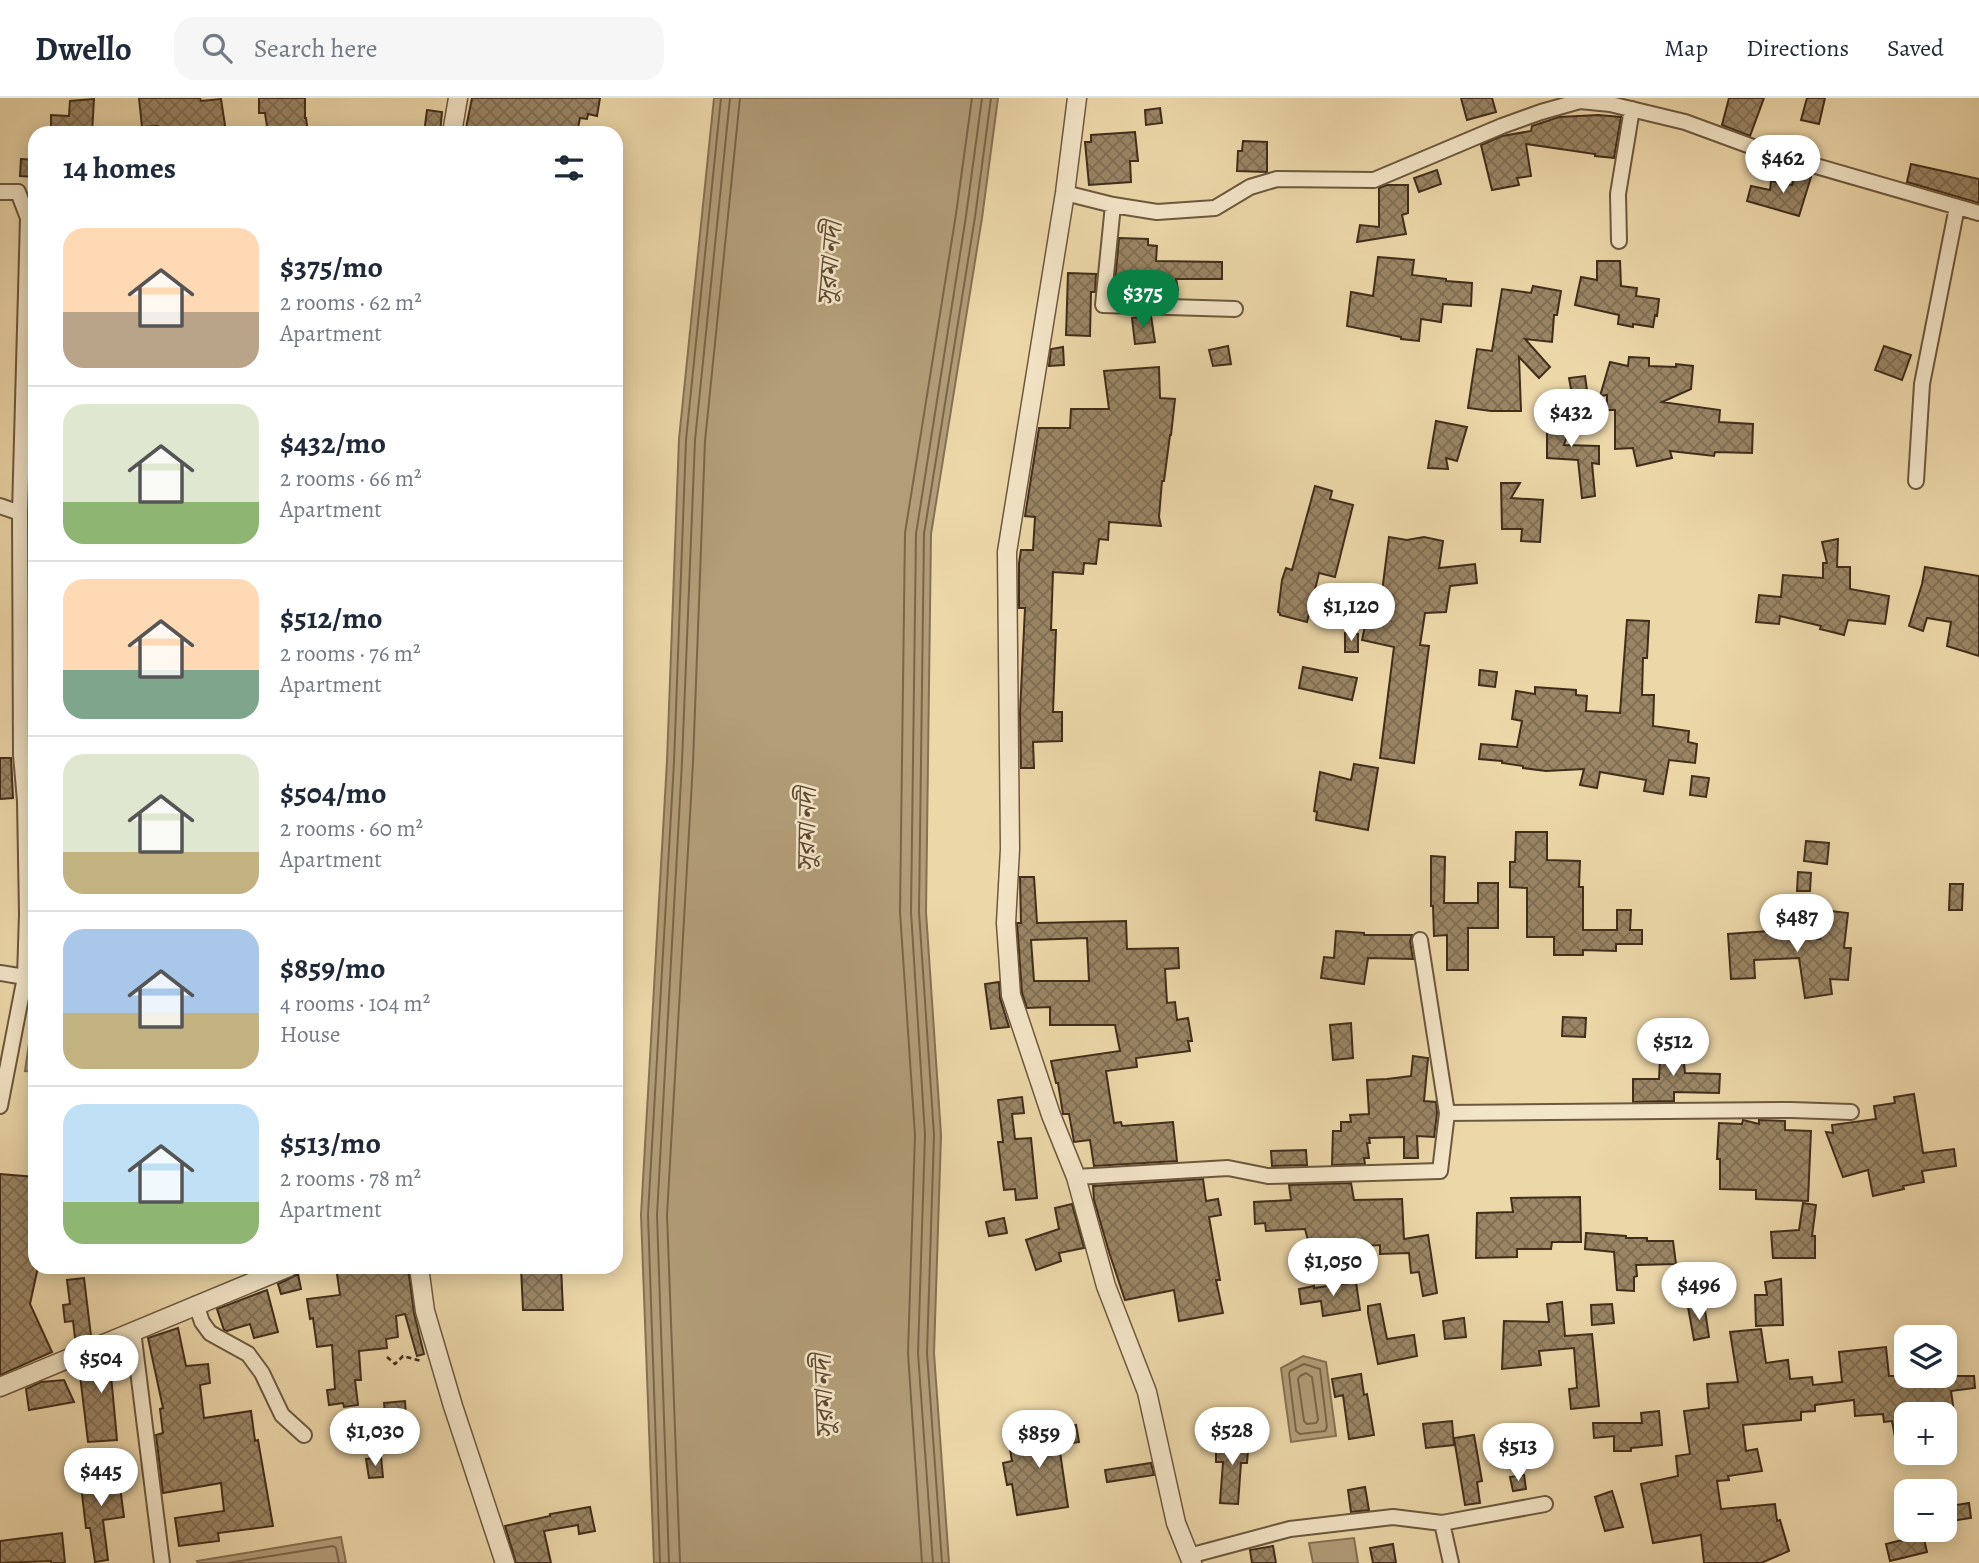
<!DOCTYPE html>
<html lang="en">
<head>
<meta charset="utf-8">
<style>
  body { margin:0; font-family:Alegreya,"Noto Serif Bengali",serif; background:#f6f6f7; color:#1f2937; height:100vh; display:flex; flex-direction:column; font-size:26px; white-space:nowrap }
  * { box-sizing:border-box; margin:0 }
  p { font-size:23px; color:#747a83 }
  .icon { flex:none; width:38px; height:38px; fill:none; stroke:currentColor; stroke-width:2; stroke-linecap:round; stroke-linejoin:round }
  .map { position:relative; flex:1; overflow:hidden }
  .drawer { position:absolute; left:28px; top:28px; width:595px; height:1148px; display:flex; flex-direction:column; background:#fff; border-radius:21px; box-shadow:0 4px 18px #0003 }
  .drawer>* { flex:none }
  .fabs { position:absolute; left:1894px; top:1227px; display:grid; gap:14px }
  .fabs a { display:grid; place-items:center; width:63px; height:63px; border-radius:14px; background:#fff; box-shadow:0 4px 18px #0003; font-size:35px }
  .price { position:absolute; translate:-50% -60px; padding:0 16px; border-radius:24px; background:#fff; color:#222; font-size:23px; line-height:46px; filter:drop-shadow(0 2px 4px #0008) }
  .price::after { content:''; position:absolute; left:50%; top:42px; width:21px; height:16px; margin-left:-10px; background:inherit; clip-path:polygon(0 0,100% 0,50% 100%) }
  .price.on { background:#0b8043; color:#fff }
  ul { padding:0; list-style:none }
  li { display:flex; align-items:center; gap:21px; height:175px; padding:0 35px }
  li+li { border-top:2px solid #e0e1e3 }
  li span { display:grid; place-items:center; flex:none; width:196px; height:140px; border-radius:21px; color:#555 }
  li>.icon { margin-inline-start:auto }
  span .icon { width:84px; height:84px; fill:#fffc; stroke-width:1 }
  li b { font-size:30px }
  h2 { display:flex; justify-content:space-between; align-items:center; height:84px; padding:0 35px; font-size:30px }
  header { display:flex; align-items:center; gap:42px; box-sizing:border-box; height:98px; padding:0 35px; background:#fff; border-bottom:2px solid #e0e1e3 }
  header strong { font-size:33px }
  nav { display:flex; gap:38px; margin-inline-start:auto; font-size:24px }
  .search { width:490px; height:63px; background:#f6f6f7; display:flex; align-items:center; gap:18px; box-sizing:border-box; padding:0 24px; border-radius:21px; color:#747a83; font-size:26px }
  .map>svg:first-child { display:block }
</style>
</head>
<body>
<header>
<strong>Dwello</strong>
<div class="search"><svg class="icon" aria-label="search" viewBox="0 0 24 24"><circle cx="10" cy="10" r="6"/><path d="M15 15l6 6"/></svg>Search here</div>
<nav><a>Map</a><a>Directions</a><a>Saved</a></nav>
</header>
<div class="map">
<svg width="1979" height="1465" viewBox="0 0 1979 1465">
  <defs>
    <pattern id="building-cross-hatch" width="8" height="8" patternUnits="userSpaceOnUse" patternTransform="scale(1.75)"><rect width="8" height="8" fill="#9a8564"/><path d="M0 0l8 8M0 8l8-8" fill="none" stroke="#7f6d52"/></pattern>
  </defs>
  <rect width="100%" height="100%" fill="#ecd7a9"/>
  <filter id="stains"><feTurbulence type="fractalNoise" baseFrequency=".00286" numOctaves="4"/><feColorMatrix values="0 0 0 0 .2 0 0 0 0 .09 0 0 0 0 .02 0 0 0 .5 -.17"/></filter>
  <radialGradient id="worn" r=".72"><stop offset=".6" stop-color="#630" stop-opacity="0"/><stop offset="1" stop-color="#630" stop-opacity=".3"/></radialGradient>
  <!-- water -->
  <path fill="#b29d78" stroke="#857052" stroke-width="2" d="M714,0H998L982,120L931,436L926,814L941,1037L934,1255L949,1465H654L641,1117L667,663L679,341Z
    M35,904V974L25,973Z
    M1303,1258L1326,1264L1336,1338L1291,1344L1281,1270Z
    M341,1439L346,1465H198L197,1463Z
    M1354,1440L1358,1465H1313L1309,1445Z"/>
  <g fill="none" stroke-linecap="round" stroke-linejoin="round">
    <!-- shore -->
    <path stroke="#7a6549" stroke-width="2" d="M1304,1266L1320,1271L1327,1329L1325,1333L1300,1336L1296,1333L1289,1276L1290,1273Z
      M1306,1275L1312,1279L1318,1322L1316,1325L1307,1326L1304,1323L1298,1281L1300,1278Z
      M228,1465L333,1448L336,1450L339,1465
      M660,1465L648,1117L674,664L686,342L721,0
      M669,1465L657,1117L682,664L695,342L730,0
      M680,1465L667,1117L693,665L705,343L740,0
      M922,1465L908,1255L915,1037L900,814L905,435L956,116L972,0
      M933,1465L918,1255L925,1037L911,814L916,436L966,118L982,0
      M942,1465L927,1255L934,1037L919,814L924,436L975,119L991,0"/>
  </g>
  <!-- building -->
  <path fill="url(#building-cross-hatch)" stroke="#412d1a" stroke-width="2" fill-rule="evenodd" d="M139,0H200L201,3L221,1L226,34L159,35L158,28L142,29Z
    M259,0H305V20H306L308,35H268L265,15H259Z
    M472,0H600L597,18L588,16L587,21L580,20L577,35H465Z
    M1461,0H1492L1496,14L1467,22Z
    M1729,0H1764L1750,38L1722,27Z
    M1807,0H1825L1819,26L1801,22Z
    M94,1L92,35H51V17L69,18L70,3Z
    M1160,10L1162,25L1146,27L1145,12Z
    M427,12L442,14L440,35H424Z
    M1598,17L1621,19L1614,60L1595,58V56L1526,46L1531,78L1517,80L1519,87L1492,92L1481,47L1502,38L1531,33L1532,28L1559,19Z
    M1135,34L1138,63H1130L1131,84L1089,87L1085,44H1091V37Z
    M1243,43L1267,44V74L1237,73L1238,53H1242Z
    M21,61L35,62V79L20,78Z
    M1911,66L1979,81V105L1907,84Z
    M1437,72L1441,86L1419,94L1414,80Z
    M1796,74L1811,79L1799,118L1747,103L1751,88L1770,92L1771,83L1792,87Z
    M1387,87H1408V115L1402,117L1406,136L1357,144L1360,127L1379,129V90Z
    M1119,140L1148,141V147L1157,148L1156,163L1222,164V181H1176L1178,192L1148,190L1149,194H1114Z
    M1378,159L1414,162L1412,177L1446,181V183L1472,185L1471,208L1443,206L1441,224L1421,221L1419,243L1401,241V239L1347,228L1351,194L1373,198Z
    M1597,163H1620L1621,188L1637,190L1636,198L1659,201L1657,218L1655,217L1653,229L1633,226V229L1618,226L1619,217L1575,207L1581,179L1597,182Z
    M1068,175L1096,176L1095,194H1091L1090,238L1066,237Z
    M1533,188L1561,193L1557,217H1554L1552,244L1525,241L1550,269L1539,280L1519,259L1521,313H1491L1468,310L1477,251L1492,253L1502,191L1531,195Z
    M1145,218H1151L1155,244L1135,246L1132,220Z
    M1228,248L1231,266L1213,268L1209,252Z
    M1884,248L1911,257L1902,282L1875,272Z
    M1063,249L1064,267L1049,268L1051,251Z
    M1629,259L1649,260V268L1676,269V266L1693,268L1691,291L1662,304L1720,312L1719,324L1753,326L1752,355L1715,354L1714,358L1670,353L1672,360L1637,368L1633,350L1615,351V312H1607V297L1600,298L1610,264L1628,268Z
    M1159,269L1160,300L1175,301L1171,337H1170L1164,383H1162L1159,419L1161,428L1109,424L1108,442L1099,441L1096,466L1084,465L1083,476L1053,474L1051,532H1056L1053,614H1062V643L1033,644L1034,670H1021L1020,615L1025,510H1019V465L1021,452H1033L1035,419L1025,418L1039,330H1070L1071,311H1109L1104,273Z
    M1585,278L1588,300L1573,302L1569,280Z
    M1576,312L1564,347L1599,348V366L1592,365L1595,398L1582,400L1578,362L1547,360V313Z
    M1436,323L1467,329L1457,363L1446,360L1448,371L1428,370Z
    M1501,385H1520L1511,400L1543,402L1540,444L1521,443L1522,431H1502Z
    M1315,388L1332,393L1330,401L1353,407L1335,479L1319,475L1307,524L1280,517V515L1278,514L1282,482L1286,470L1292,472Z
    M1389,439L1407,442L1424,439L1443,443L1439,470L1475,466L1477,485L1450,488L1446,514L1425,515L1420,547L1429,548L1414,665L1380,660L1394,549L1362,542L1365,528L1371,529L1376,493L1382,494Z
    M1838,441L1837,469H1850V491L1889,498L1885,526L1848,522L1844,537L1820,531L1821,528L1780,518L1779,526L1756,524L1759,497L1781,499L1783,477L1823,480V465H1827L1822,444Z
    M1925,469L1979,478V558L1947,548L1951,524L1927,520L1923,533L1909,528L1922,486Z
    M1627,522L1649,523L1647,560H1643L1642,597H1654L1653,628L1689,633L1688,644L1697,646L1695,665L1669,662L1663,696L1644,693L1646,682L1600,674L1597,690L1580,687L1584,671L1546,673L1523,670V668L1502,665V663L1479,661L1481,646L1517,649L1522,623L1512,621L1516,593L1535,596V589L1576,592V597L1587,598L1586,613L1620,615Z
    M1345,535L1358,536V554H1345Z
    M1303,569L1357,580L1352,602L1299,590Z
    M1480,572L1497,574L1495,589L1479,587Z
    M0,660H11L13,700L0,701Z
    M1354,666L1378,670L1368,732L1316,722L1317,714L1314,713L1320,674L1351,682Z
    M1692,678L1709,680L1706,699L1690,697Z
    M1516,734H1547V762L1580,763L1579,789H1583V832H1617V812H1631L1630,832H1642V846H1616V853L1583,852V857H1554V839H1527V790L1510,789V764H1515Z
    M1806,743L1829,745L1827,766L1804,763Z
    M1431,758L1445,759L1444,805H1478V785H1498V830H1468V872H1447V837L1434,838L1433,808H1431Z
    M1798,774L1811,775L1810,793H1797Z
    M1020,779H1034L1037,825L1126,823L1127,851L1178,850L1179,870L1165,871L1167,905L1175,904L1177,922L1188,920L1192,943H1188L1190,953L1136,960L1137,969L1106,973L1114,1025L1121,1024L1122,1028L1173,1024L1177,1063L1094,1068L1090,1042L1074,1044L1069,1016H1063L1058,985H1056L1051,963L1120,953L1115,927H1050V909L1027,910L1022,895L1017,825H1021ZM1087,840L1089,883H1034L1031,842Z
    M1950,786H1963L1962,812H1949Z
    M1823,812L1848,815L1844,850H1851L1848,882L1830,881L1832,896L1805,900L1799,860L1754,862L1755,880L1731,881L1728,836L1783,832V837L1820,841Z
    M1336,833L1364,835V837H1412L1410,843L1413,861L1368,860L1364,886L1321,880L1324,859L1334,860Z
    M999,884L1000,900L1009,929L991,931L985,886Z
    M1563,919L1586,920L1585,939L1562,938Z
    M1351,925L1353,960L1333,962L1330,927Z
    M1661,943L1682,944L1685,975L1720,976L1719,995L1674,994V1003L1633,1004V981H1659Z
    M1413,958L1428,960L1424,1003L1436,1004L1437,1015L1434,1039L1417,1038L1418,1060H1404V1039L1369,1040L1370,1045H1367L1369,1060H1364L1365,1066L1332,1067L1333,1033H1341V1024H1351L1350,1017L1369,1016L1367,982L1387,981L1411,978Z
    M1914,996L1923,1055L1954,1051L1956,1068L1922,1073L1924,1084L1903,1088L1904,1091L1873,1098L1868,1072L1843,1079L1826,1034L1833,1035L1832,1027L1876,1021L1874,1008L1895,1005L1894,999Z
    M1022,999L1024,1015L1012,1016L1015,1041L1031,1040L1037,1100L1016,1102L1015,1091L1004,1092L998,1044H1003L998,1002Z
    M1743,1022L1759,1026V1022L1785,1023V1032L1811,1033L1808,1103L1756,1101V1092L1720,1091V1061H1717L1719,1025L1742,1026Z
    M1306,1052L1307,1067L1272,1068L1271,1053Z
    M0,1076L35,1079V1144L32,1159H35V1169H38L30,1206L52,1254L0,1277Z
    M1203,1081L1206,1103L1218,1101L1221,1117L1209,1119L1220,1182H1216L1223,1215L1179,1223L1174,1192L1125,1202L1109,1154L1094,1102L1093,1088Z
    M1351,1085L1354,1102L1402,1101L1404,1141L1428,1137L1437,1195L1423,1198L1419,1174L1411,1175L1409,1155L1380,1156V1147L1347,1149L1348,1158L1323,1160L1321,1144L1309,1146L1305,1131L1266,1133L1265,1125L1255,1126L1254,1104L1291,1102L1289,1087Z
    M1580,1099L1581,1144H1552L1551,1151H1517V1159L1476,1160L1477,1115L1513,1114L1511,1100Z
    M1803,1105L1816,1107L1812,1138H1815V1160H1773L1771,1134L1799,1132Z
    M1072,1106L1084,1150L1059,1155L1061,1163L1036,1172L1026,1142L1059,1131L1055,1110Z
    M1004,1120L1007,1135L989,1138L986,1124Z
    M1586,1135L1626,1138V1140H1647V1143H1673L1676,1166L1636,1167L1637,1178L1634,1179V1193L1617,1192L1614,1154L1585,1151Z
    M336,1169H376L377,1174L408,1170L414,1215L424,1256L417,1258L405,1216L396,1218L398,1239L386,1241L387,1250L359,1253L361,1282H355L358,1307L344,1309L343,1305L329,1307L327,1292L335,1291L332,1247L317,1249L313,1220L310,1221L307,1201L340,1197Z
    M521,1169H561L563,1212H523Z
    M298,1176L301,1191L281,1196L278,1186Z
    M84,1180L91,1238L75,1240L73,1223L65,1224L63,1207L70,1206L67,1182Z
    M1781,1181L1783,1227L1756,1228L1755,1197H1767L1765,1184Z
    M1356,1184L1360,1212L1323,1218L1321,1203L1301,1206L1299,1191L1314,1188V1190Z
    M267,1192L278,1234L254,1240L250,1226L227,1233L224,1232L217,1211Z
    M1562,1204L1565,1238L1592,1236L1599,1308L1571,1311L1569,1291L1577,1290L1574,1250L1539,1253L1541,1267L1502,1271L1504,1223L1549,1224L1547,1206Z
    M1380,1206L1387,1241L1414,1237L1417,1258L1378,1266L1368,1215V1208Z
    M1612,1206L1614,1225L1592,1227L1591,1207Z
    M1704,1206L1709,1239L1694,1242L1688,1209Z
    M1464,1220L1466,1239L1445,1241L1443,1223Z
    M178,1230L186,1268L208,1266L210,1285L200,1287L204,1320L251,1313L255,1343L258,1342L273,1428L218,1435L219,1443L179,1448L175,1420L224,1413L221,1385L163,1395L156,1337L163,1335L160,1311L163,1310L148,1240Z
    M1761,1231L1766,1265L1788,1262L1790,1281L1812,1279L1813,1287L1842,1284L1839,1254L1886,1249L1889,1278H1974L1975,1290L1951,1293L1954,1314L1906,1316V1360H1899L1892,1323L1884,1324L1883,1316L1855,1318L1854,1302L1815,1307V1313L1801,1314V1322L1743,1327L1746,1353L1757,1351L1762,1373L1728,1378L1729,1382L1717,1383L1721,1411L1775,1406L1777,1423L1780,1422L1789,1453L1761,1465H1704L1701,1437L1653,1445L1641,1386L1678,1378L1676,1358L1690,1356L1684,1313L1709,1310L1707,1286L1738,1284L1730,1234Z
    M124,1250L128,1274L111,1277L117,1342L88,1344L79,1269Z
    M1361,1276L1364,1297L1367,1296L1374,1337L1349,1341L1343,1297L1335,1299L1332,1281Z
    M64,1282L74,1304L29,1312L26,1291L41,1284Z
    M405,1303L407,1333L387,1335L384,1305Z
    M1659,1313L1662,1347L1631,1350V1353H1614V1338L1594,1340L1593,1325H1642L1641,1315Z
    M1452,1323L1454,1347L1426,1350L1423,1326Z
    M1076,1327L1079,1344L1059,1347L1068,1409L1017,1417L1012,1386L1007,1387L1003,1365L1012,1363L1008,1339Z
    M1474,1337L1482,1383L1477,1384L1480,1405L1465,1407L1454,1340Z
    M1219,1339L1249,1341L1247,1365H1241L1238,1406L1220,1405L1223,1364H1216V1351H1219Z
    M381,1359L383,1379L369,1380L366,1361Z
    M1151,1365L1154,1377L1107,1384L1105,1372Z
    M118,1374L124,1419L103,1422L108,1462L95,1464L90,1430H86L80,1379Z
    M1524,1377L1526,1391L1513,1393L1510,1379Z
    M1365,1389L1369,1412L1351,1414L1348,1392Z
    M1612,1393L1623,1429L1605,1433L1595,1399Z
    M1969,1405L1971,1420L1944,1424V1409Z
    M590,1409L595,1433L579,1436L578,1427L544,1433L551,1465H516L505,1428L550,1418V1416Z
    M62,1435L65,1465H51V1463L0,1465V1443Z
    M1923,1437L1927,1454L1890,1463L1886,1446Z
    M1393,1446L1396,1465H1373L1370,1450Z
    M1273,1448L1276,1465H1252L1250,1452Z"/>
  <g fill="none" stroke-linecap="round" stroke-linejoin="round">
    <!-- minor casing -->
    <g stroke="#6c583e" stroke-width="18">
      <path id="minor" d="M0,94H18L28,120L20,415L21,657L25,703L27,816L25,879L0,1008
        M1065,95L1113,107L1157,114L1215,110L1250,89L1277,81L1374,82L1502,28L1541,14L1580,3L1610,6L1685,24L1764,53L1979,115
        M1113,107L1103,207L1235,211
        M1619,143L1618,96L1632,11
        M1916,383L1922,286L1957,109
        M0,408L20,415
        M21,657H35
        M0,875L25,879
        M1447,1015L1791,1012L1851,1014
        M1076,1079L1228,1070L1268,1078L1440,1073L1447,1015L1420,842
        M196,1206L202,1224L210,1235L248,1256L262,1275L282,1317L304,1337
        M133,1233L162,1465
        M1442,1425L1545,1406
        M1189,1458L1290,1431L1393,1419L1442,1425L1451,1465"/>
    </g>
    <!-- tertiary casing -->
    <g stroke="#6c583e" stroke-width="21">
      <path id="tertiary" d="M1077,0L1065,95L1007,454L1010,751L1006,825L1011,897L1051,1017L1076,1079L1106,1188L1147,1294L1176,1425L1192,1465
        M452,35L458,0
        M419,1169L425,1213L453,1308L505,1465
        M0,1289L289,1169"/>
    </g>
    <!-- path -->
    <path stroke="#412d1a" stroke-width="2.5" stroke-dasharray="5 3.5" stroke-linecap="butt" d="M387,1259L395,1266L403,1258L421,1263"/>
    <!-- minor -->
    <use href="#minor" stroke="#f3e5c7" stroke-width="14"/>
    <!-- tertiary -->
    <use href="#tertiary" stroke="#f3e5c7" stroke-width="18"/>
  </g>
  <g text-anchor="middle" stroke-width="5" stroke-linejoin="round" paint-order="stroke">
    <!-- water labels -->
    <g font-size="26" font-style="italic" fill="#5d4932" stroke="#f3e5c7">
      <text transform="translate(829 166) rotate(-85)" y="9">সুরমা নদী</text>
      <text transform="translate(806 732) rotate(-89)" y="9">সুরমা নদী</text>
      <text transform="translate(823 1299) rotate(-92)" y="9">সুরমা নদী</text>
    </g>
  </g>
  <rect width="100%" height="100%" filter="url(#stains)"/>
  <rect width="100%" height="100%" fill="url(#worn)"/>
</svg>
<div class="fabs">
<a><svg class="icon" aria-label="layers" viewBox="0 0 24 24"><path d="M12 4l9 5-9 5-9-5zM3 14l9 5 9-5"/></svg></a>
<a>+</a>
<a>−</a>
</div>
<b class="price" style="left:1783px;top:97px">$462</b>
<b class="price on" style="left:1143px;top:232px">$375</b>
<b class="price" style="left:1571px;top:351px">$432</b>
<b class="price" style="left:1351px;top:545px">$1,120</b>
<b class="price" style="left:1797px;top:856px">$487</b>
<b class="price" style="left:1673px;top:980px">$512</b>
<b class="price" style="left:1333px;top:1200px">$1,050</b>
<b class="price" style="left:1699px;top:1224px">$496</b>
<b class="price" style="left:101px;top:1297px">$504</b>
<b class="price" style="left:1232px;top:1369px">$528</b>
<b class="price" style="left:375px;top:1370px">$1,030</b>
<b class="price" style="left:1039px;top:1372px">$859</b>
<b class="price" style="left:1518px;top:1385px">$513</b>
<b class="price" style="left:101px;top:1410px">$445</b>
<section class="drawer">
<h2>14 homes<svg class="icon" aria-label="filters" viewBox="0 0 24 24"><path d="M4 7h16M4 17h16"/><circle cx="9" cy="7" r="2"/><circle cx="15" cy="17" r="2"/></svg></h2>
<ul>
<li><span style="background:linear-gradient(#ffd9b3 60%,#b9a48a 0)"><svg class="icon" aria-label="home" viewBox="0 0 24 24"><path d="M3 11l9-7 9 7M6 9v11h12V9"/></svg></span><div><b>$375/mo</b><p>2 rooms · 62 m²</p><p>Apartment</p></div></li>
<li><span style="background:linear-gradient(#dfe7d0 70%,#8fb573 0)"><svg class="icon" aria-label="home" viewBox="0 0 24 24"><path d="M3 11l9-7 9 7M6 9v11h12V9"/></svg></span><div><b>$432/mo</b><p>2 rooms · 66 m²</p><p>Apartment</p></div></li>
<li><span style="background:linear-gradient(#ffd9b3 65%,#7fa58c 0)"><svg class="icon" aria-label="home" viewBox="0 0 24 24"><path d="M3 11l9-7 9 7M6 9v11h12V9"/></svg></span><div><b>$512/mo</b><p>2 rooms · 76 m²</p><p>Apartment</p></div></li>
<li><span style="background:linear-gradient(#dfe7d0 70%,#c2b280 0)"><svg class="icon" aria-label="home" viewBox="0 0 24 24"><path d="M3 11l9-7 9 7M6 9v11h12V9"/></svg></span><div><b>$504/mo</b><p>2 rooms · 60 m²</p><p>Apartment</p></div></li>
<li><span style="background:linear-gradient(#a9c7e8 60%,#c2b280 0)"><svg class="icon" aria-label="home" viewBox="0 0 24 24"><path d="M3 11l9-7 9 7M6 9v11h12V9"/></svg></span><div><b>$859/mo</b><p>4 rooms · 104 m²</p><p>House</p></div></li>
<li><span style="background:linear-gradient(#bfe0f5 70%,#8fb573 0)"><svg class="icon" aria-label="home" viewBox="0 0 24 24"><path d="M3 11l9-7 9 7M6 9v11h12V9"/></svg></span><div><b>$513/mo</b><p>2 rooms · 78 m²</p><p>Apartment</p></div></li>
</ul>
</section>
</div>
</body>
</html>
